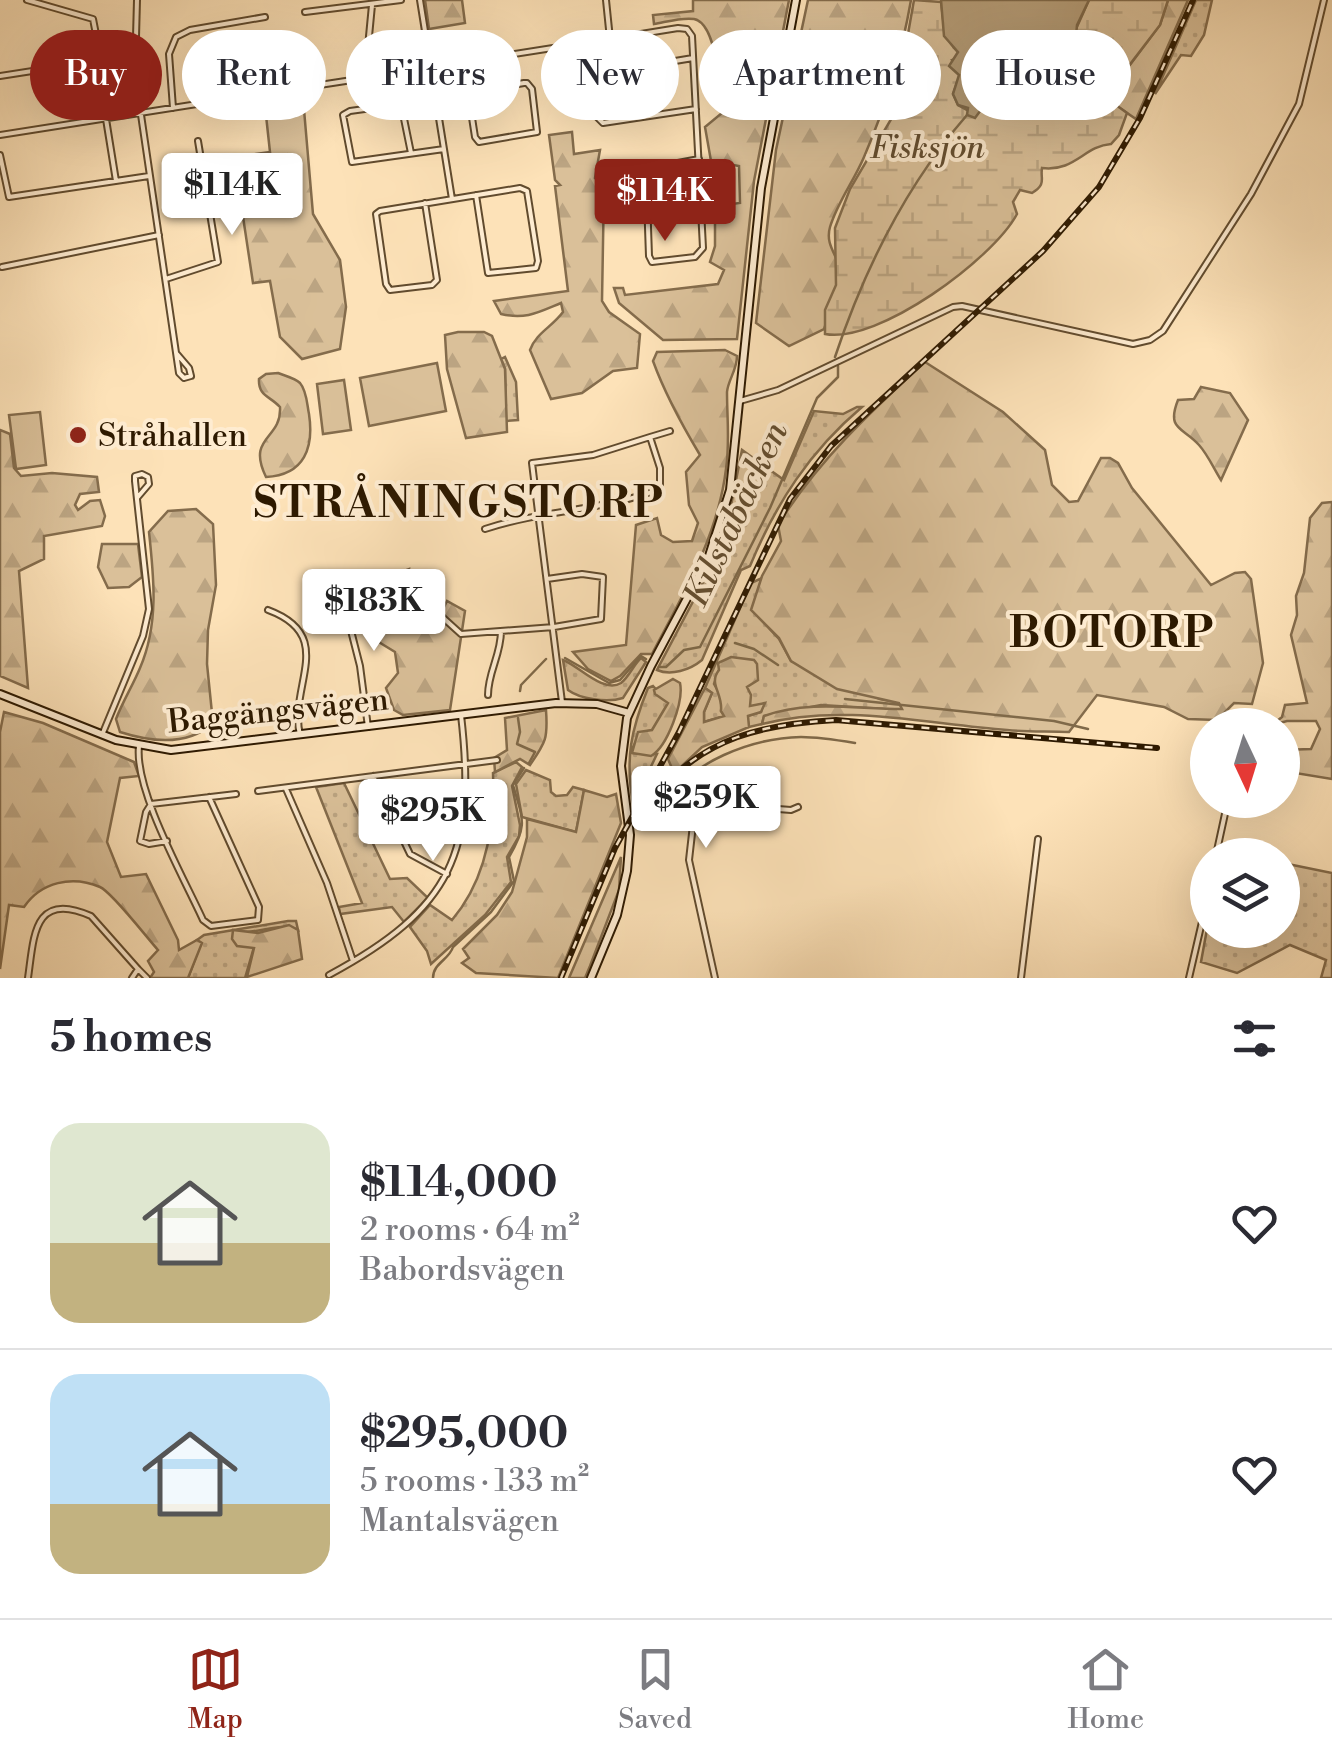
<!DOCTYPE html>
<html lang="en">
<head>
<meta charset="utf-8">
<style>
  body { margin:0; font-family:"Libre Bodoni",serif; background:#f2f2f3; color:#2b2b33; height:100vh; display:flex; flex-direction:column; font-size:38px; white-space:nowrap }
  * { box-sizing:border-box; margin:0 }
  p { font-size:32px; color:#7c7c81 }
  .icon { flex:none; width:55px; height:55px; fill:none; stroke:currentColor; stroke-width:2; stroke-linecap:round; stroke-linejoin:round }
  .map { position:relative; height:978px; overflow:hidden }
  .side { display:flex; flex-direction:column; background:#fff; flex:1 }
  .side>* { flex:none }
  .guide { position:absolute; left:30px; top:30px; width:1272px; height:90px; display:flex; gap:20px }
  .needle { width:65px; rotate:176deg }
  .fabs { position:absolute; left:1190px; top:708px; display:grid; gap:20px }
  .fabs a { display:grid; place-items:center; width:110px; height:110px; border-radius:50%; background:#fff; box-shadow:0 10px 40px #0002; font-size:50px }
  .price { position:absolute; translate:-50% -85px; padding:0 22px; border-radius:10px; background:#fff; color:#222; font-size:32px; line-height:65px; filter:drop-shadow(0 2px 5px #0008) }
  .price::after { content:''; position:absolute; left:50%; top:60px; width:30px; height:22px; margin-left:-15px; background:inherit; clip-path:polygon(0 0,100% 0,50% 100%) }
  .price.current { background:#8f2418; color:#fff }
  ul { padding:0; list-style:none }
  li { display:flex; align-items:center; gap:30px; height:250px; padding:0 50px }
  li+li { border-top:2px solid #e1e1e2 }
  li span { display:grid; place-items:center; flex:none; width:280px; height:200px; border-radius:30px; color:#555 }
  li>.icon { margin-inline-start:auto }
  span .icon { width:120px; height:120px; fill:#fffc; stroke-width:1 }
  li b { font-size:42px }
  h2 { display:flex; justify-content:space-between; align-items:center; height:120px; padding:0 50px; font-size:42px }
  .tag { padding:0 35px; border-radius:45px; background:#fff; box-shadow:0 10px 40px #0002; font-size:35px; line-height:90px }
  .tag.current { background:#8f2418; color:#fff }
  .tabs { display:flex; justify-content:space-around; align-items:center; height:140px; border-top:2px solid #e1e1e2; background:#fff; font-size:28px; color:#7c7c81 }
  .tabs a { display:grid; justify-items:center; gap:5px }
  .tabs .current { color:#8f2418 }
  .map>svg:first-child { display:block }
</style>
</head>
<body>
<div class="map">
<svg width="1332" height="978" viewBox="0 0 1332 978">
  <defs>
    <pattern id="green-dots" width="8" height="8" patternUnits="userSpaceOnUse" patternTransform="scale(2.5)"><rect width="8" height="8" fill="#dac099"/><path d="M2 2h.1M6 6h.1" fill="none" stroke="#bba482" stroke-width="1.8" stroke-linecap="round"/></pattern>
    <pattern id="forest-firs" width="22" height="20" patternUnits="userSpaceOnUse" patternTransform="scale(2.5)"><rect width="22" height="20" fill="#dac099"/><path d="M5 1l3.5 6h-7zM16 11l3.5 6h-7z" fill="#bba482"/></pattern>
    <pattern id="wetland-marsh" width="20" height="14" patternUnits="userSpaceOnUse" patternTransform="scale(2.5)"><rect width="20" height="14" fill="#dac099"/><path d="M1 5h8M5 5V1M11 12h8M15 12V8" fill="none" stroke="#bba482"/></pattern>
  </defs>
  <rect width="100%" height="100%" fill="#fde2b8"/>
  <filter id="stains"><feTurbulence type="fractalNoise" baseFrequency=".002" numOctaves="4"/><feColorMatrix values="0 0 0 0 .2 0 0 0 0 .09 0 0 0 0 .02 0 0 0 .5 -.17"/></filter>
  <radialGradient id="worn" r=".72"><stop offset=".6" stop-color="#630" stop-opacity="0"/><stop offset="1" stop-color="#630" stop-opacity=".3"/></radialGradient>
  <!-- green -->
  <path fill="url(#green-dots)" stroke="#846c4c" stroke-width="2.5" d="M1196,0H1212L1204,35L1191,56L1181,55L1155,94Z
    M505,357L516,382L518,420L506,421L505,369L501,359Z
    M857,407H862C810,451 776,503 750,566L741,570L702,660C690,670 671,676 657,670L718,554L727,547L724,541L742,450L784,480L814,411L843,414Z
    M762,578L752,610L779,639L791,661L880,699L900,703L902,710L821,705L764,716L762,724L749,727L747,716L761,712L763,704L749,707L719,670L714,684L722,698L721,711L725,716L704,722V712L712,693L705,688L751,583Z
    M641,658L646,662L623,698C607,703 580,699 568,690L563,660C578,665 603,694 621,683C629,677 634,664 641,658Z
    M653,686L669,703L652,731C638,730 637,740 632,750L633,753L657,754L633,804C625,758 631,730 648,688Z
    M516,762L522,767L512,786L520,825L519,836L507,857L511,882L485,915L431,964L427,951L410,927L430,905L452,920C487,879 495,826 493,773Z
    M526,770L550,780L551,792L556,796L567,795L573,787L584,790L576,832L522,817L516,784Z
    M344,783L390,879L407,878L428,898L404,922L392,907L340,914L339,907L362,903L316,787Z
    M1283,863L1332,873V978H1321L1326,960L1290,945L1237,973L1201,962L1207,929L1282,930Z
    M288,921H296L298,930C282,922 260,933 241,932L248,945L254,947L245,978H188L201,943L197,940L204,935Z"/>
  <!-- forest -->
  <path fill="url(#forest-firs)" stroke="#846c4c" stroke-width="2.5" d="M425,0H462L465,23L429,29Z
    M693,0H789L754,181L737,339L663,340L619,303L614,288H623L625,295L718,284L724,270L710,262L715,246V206L740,203L739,166L711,161L705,127L722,113C721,94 717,23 694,19C682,17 666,22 654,24L653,15L693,11Z
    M808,0H911C902,52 885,108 864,157C854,181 838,201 830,227C824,248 842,258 841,278C839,294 829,313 824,329L789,346L756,323L776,150Z
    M1168,0H1188L1136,119L1105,98L1160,25Z
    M298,92L303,98L313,214L340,260L346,307L340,349L302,359L280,337L270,281L253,283L234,157L270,152L264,97L276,104L281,95Z
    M572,132L574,154L600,150L595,178L604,186L602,301L609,312L640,334L637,368L613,371L582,393L551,399L530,350C536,333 552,327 563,312L561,303C539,312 526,320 501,314L494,301L568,291L555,186L560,185L555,180L549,135Z
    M458,332H484L492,336L505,369L507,432L466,438L447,369L445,335Z
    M725,350L737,356C737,370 728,380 727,392C727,418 730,443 726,469C718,536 683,595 652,654H641L620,676L611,681L588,669L573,652L626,645L636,525L657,518L661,535L673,542L692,541L698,523L689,505L686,472L700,455C682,425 665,394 653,361L657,352Z
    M925,362L1003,412L1045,450L1052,485L1069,502L1078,501L1101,458H1110L1118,463L1132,488L1211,585L1235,573L1245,572L1251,579L1263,663L1252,704L1234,703L1217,720L1188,719L1164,707L1097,695L1069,732C1048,731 1028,732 1007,730C926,724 843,703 762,724L764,716C809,700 854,709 902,709L899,703L837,689L791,661L779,638L751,610L762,576L781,541L778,525C817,462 870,412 925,362Z
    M278,373C285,376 295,378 300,383C307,391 307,405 309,414C314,447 305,475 266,477C246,436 282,440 280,407C270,396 258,396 259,379L266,374Z
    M1201,387L1230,393L1248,420L1221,480C1214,469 1208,455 1199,445C1183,427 1166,430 1178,400L1194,399Z
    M0,430L10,434L14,468L21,476L52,473L97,477L99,492L80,494L75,505L78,510L90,501L100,500L105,516L102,526L44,536V559L19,571L28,688L0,676Z
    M1332,502V779L1283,771V750L1311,749L1320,729L1316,721H1287L1272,725L1282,717L1285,705L1307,703L1291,635L1297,615L1296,596L1304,573L1310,518L1322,503Z
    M196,509L213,524L216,585L208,630L207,664L213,723C188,746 151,742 120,732L116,719C123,701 133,685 140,668C159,624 154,578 149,532L168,511Z
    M102,544H138L142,577L129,587L108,588L98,567Z
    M409,569L406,597L437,621L447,601L465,611L450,710L403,715L394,710L386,688L398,673L395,652L369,636L368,584Z
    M731,657L754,660L757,664L758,680L747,687L751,695L750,706L765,703L761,712L748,716L749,727L702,747L653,793L650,790L671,766L668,759L705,688L712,693L704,712V722L724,716L721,711C723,693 708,684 719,670L718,663Z
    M673,679L680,683C684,702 667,747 651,756L632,753L638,732L652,730L668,703L655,694L654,690Z
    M546,710C548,738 546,742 530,765L520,759L495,772L494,758L507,750L505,718Z
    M4,712L43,723L134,762L139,776L120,778L107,842L121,877L146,874L178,940L179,950L197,940L202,943L188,978H150L154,972L148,961L158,950C147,938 112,892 100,887C72,875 41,882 24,907L9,905L0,969V732Z
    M584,790L607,797L616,794L621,823L558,978L476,973L462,963L469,958L463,949L497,915L512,892L527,837V819L576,832Z
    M621,857L619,890L590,966L585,978H569Z
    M289,925L298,930L302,959L247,977L254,948L237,946L232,939L233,930L258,933Z"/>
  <!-- wetland -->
  <path fill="url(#wetland-marsh)" stroke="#846c4c" stroke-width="2.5" d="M914,0L941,2C944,22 942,37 958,52L956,59L952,60L960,75L953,94L958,105L976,115L983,107L989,112L1009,87L1035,67L1034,63L1046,61L1054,47L1062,46L1076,29L1089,0H1168L1160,25L1105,97L1127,113L1119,135L1111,144C1084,146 1075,172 1042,168C1040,179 1047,184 1032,193L1020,190L1013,202L1017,214C993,259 878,344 825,334V310L836,285L835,228L850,189L903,99L899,59L908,34Z"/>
  <!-- pitch -->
  <path fill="#dac099" stroke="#846c4c" stroke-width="2.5" d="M437,363L446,411L369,426L360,378Z
    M344,380L351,430L323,434L317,384Z
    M40,412L46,465L16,469L9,415Z"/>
  <!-- water -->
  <path fill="#b69e79" stroke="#7f6949" stroke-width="2.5" d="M941,0H1089L1077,25L1076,36L1066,38L1063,46L1054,47L1055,51L1046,62L1034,63L1035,67L1009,87L988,113L983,107L975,118L967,115L968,108L958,105L953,94L959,75L949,66L958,52L944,36Z"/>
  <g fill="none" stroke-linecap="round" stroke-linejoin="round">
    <!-- stream -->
    <path stroke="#7f6949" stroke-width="2.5" d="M835,357C864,270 907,184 967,115
      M735,643L754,649L778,665
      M565,658L609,683L620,680L641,656L646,659
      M659,667H666L684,650L700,647L770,508L817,398L838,377V366
      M520,691L521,685L546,659
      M845,699L1054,721L1088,729
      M518,718L520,732L517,744L535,752L529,763
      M667,806C687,761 754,738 801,737C819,737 837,740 855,743
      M433,978C433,963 449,960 453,947L491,912L514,881L509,857C528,825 523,820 513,785L524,768"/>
    <!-- street casing -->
    <g stroke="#614b2e" stroke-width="8">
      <path id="street" d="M27,0L93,19L101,60
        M137,0L135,74L179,373L184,378L191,376L189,368L177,354
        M420,0L452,199
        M606,0L610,39L678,28L687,29L692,36L703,248L695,257L652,262L649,256L646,169L699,159
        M305,12L401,0
        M693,58L597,74V117L603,123L696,109
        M457,63L610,39
        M0,76L135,55
        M365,78L372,5
        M313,86L430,68
        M435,98L524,83H527L532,89L537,132L479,142L475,137L468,92
        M173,108L169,54L176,37L190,30L265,17
        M106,119L116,181
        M0,135L273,92
        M411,153L401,104L350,111L343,115L352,162L444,149
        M0,155L9,197L149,176
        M425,203L437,280L432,285L390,290L386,284L376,214L380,211C427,203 473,196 520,188L527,191L538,261L536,268L488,273L476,195
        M2,267L159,235
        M166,279L218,262L198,141
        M740,401L778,390L953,307L962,306L1133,344L1150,340L1163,331L1251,194L1299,104L1324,0
        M650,437L670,431
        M485,529C542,510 603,511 660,489V468L650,437L593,455L532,463L540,528L562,702
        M343,583L346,611L360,666L368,727
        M418,595L461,634L554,627L601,619L603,577L582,574L547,579
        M268,610C338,636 288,686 300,735
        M488,695C488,672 501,655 501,631
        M102,735L143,636L149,609L135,481V476L142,474L148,477L149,484L137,498
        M139,746C134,790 184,878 203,920L211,926L258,920L259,907L209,797
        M373,776L410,854L447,874
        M286,789L327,883L353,961
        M258,791L497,760
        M167,841L149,844L140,841L146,812L151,804L236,794
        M1216,855L1228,800
        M138,969L147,978
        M329,975C452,909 477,852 461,715
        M28,978C34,937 33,890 91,916L138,969L132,978
        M715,978L689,860L694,816L705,806L713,804L791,810L798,807
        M1021,978L1038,839
        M1189,978L1208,896"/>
    </g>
    <!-- secondary casing -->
    <g stroke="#2d1900" stroke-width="10">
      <path id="secondary" d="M0,694L116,740L171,750L556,703L597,704L629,713
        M591,978L617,915L627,871L630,835L621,766L627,718L651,666L708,559L730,490L761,188L796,0"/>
    </g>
    <!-- street -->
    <use href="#street" stroke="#feecd1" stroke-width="4"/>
    <!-- secondary -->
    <use href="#secondary" stroke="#feecd1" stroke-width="6"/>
    <!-- rail casing -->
    <g stroke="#2d1900" stroke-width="6">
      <path id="rail" d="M655,795C705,737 763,724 836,720L1157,748
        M561,978L615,848L679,732L790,499L831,446L1043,251L1099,187L1140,118L1193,0"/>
    </g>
    <!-- rail -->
    <use href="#rail" stroke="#feecd1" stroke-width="2.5" stroke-dasharray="8" stroke-linecap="butt"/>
  </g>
  <!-- markers -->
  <circle fill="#8f2418" stroke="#feecd1" stroke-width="4" cx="78" cy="435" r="10"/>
  <g text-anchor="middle" stroke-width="8" stroke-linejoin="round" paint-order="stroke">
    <!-- park labels -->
    <g font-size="32" font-style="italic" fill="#614b2e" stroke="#feecd1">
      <text x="927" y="158">Fisksjön</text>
    </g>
    <!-- poi labels -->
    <g font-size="32" fill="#2d1900" stroke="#feecd1" text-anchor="start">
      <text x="98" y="446">Stråhallen</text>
    </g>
    <!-- street labels -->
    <g font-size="32" fill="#2d1900" stroke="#feecd1">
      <text transform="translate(278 710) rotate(-6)" y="11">Baggängsvägen</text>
    </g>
    <!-- water labels -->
    <g font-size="35" font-style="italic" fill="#644e30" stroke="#feecd1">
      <text transform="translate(735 514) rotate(-65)" y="12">Kilstabäcken</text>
    </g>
    <!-- district labels -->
    <g font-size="42" font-weight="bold" letter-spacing="2.5" fill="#2d1900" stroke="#feecd1">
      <text x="459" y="517">STRÅNINGSTORP</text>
      <text x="1112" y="647">BOTORP</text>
    </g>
  </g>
  <rect width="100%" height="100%" filter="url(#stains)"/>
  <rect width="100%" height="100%" fill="url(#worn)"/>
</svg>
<div class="fabs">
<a><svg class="needle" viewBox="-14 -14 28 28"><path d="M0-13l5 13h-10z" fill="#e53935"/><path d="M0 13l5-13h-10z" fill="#7c7c81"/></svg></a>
<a><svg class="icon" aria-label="layers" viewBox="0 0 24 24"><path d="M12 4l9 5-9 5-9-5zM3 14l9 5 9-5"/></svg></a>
</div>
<b class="price" style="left:232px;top:238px">$114K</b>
<b class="price current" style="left:665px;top:244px">$114K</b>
<b class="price" style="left:374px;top:654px">$183K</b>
<b class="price" style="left:706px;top:851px">$259K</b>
<b class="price" style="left:433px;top:864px">$295K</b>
<div class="guide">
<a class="tag current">Buy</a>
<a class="tag">Rent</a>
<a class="tag">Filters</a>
<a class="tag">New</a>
<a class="tag">Apartment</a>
<a class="tag">House</a>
</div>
</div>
<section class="side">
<h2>5 homes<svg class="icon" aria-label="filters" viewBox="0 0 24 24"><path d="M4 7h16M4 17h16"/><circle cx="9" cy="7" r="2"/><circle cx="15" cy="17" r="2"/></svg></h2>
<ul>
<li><span style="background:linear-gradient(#dfe7d0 60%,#c2b280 0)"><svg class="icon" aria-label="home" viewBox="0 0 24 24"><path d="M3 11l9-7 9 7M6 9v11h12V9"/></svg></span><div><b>$114,000</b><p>2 rooms · 64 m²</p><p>Babordsvägen</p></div><svg class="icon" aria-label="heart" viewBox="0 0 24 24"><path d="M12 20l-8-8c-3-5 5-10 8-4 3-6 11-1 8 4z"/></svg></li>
<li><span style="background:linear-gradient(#bfe0f5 65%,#c2b280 0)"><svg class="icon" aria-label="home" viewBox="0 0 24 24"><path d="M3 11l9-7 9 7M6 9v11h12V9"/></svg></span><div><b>$295,000</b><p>5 rooms · 133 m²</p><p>Mantalsvägen</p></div><svg class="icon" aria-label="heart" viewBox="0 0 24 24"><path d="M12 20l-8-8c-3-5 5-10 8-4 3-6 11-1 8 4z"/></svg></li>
</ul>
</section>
<nav class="tabs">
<a class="current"><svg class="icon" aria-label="map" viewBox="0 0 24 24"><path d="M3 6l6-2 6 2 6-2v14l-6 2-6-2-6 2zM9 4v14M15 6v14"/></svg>Map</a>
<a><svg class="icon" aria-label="saved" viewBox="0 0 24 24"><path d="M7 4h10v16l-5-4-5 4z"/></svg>Saved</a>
<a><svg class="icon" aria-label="home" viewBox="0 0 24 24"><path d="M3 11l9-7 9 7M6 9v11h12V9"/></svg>Home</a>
</nav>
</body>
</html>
